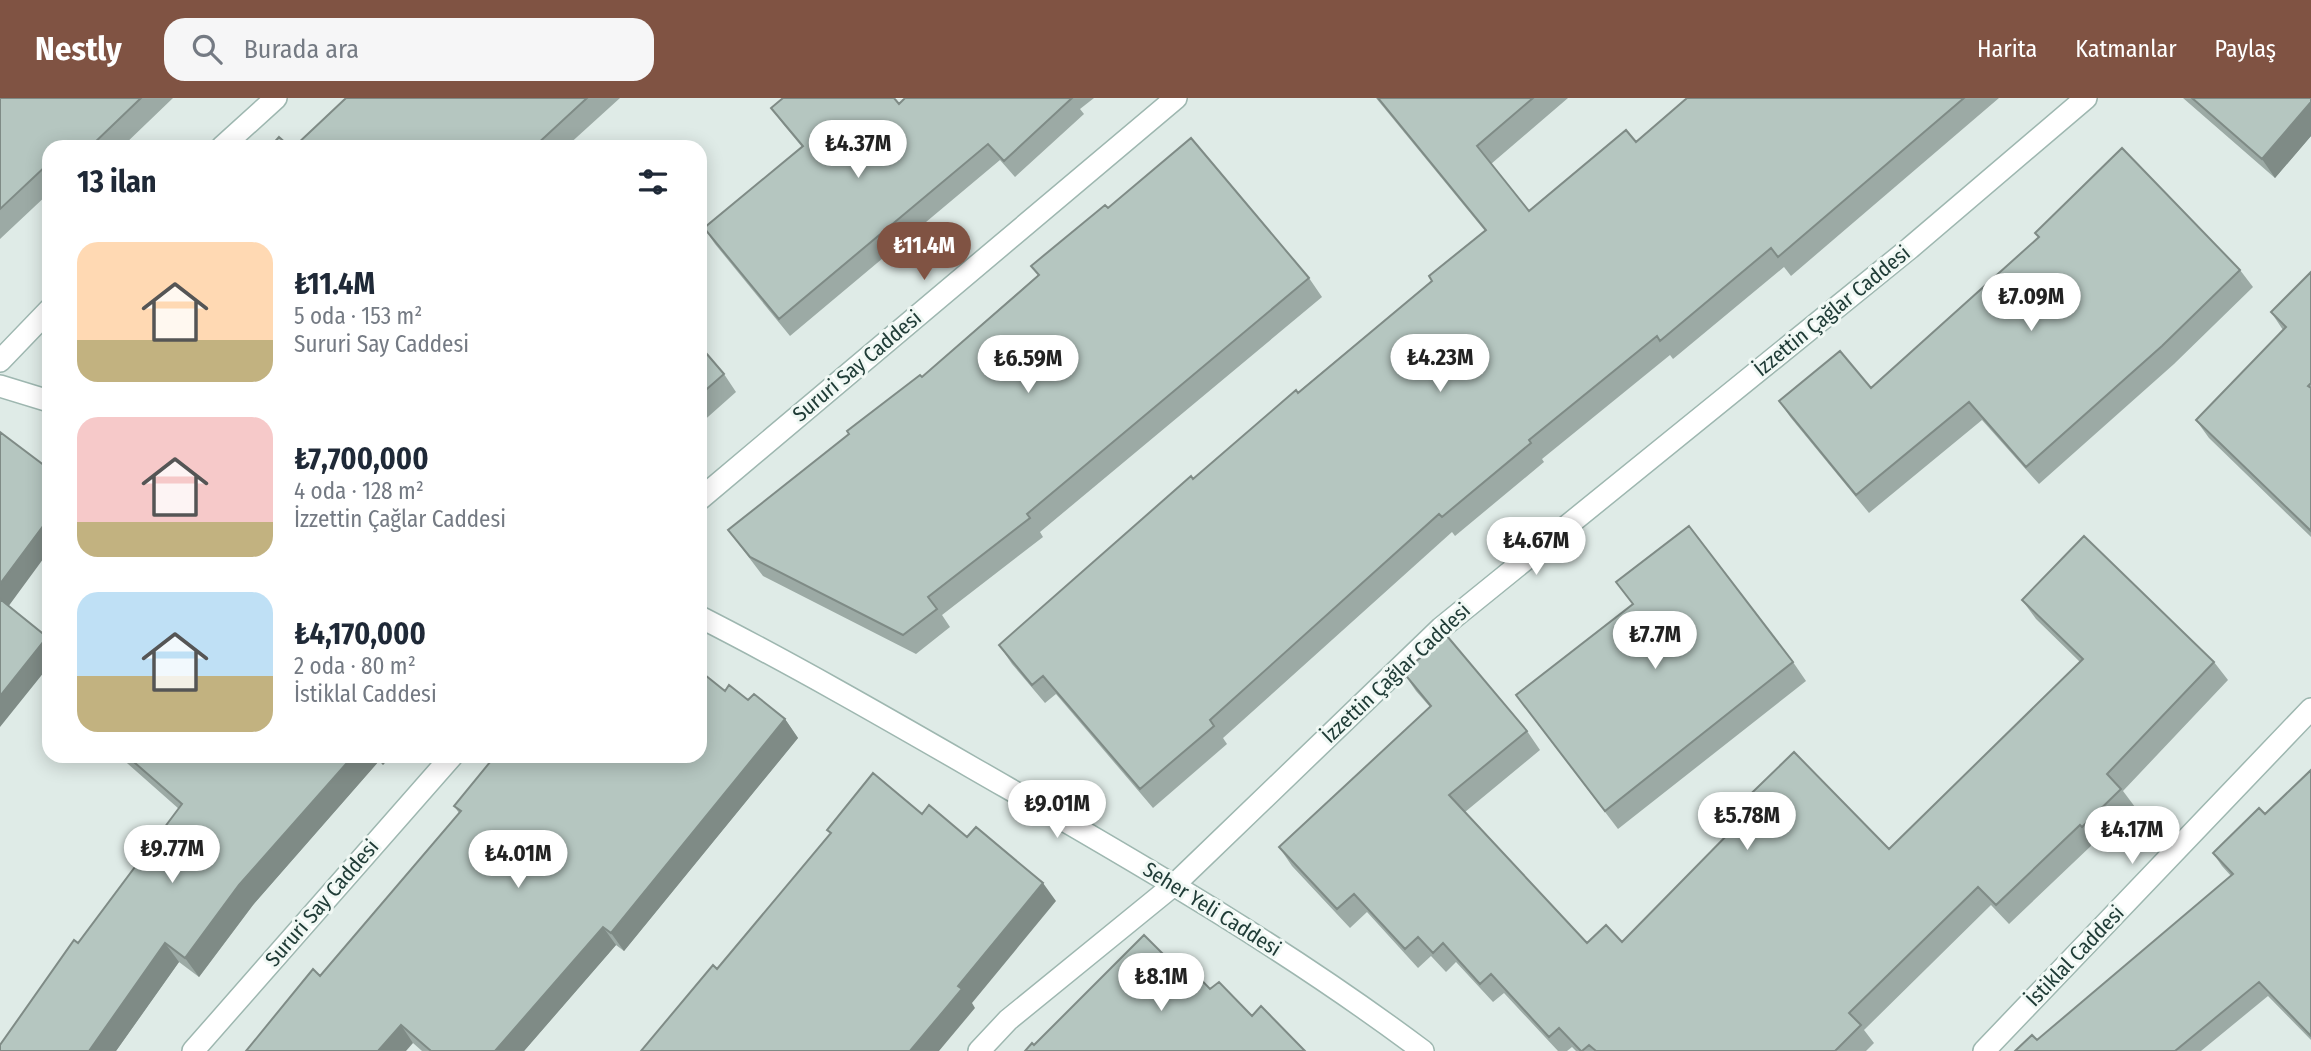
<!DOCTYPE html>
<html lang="tr">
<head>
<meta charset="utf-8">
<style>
  body { margin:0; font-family:"Fira Sans Condensed",sans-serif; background:#f6f6f7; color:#1f2937; height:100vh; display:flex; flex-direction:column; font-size:26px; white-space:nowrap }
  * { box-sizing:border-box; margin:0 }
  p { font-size:23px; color:#747a83 }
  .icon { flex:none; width:38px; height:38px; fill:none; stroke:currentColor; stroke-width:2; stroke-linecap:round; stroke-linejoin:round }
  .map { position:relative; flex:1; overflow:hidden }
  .sheet { position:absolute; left:42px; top:42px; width:665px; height:623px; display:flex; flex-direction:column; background:#fff; border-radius:21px; box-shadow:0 4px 18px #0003 }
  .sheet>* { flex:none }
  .price { position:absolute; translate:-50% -60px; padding:0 16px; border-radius:24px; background:#fff; color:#222; font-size:23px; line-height:46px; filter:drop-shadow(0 2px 4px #0008) }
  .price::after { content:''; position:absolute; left:50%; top:42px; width:21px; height:16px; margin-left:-10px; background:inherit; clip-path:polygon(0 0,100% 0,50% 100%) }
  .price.on { background:#805343; color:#fff }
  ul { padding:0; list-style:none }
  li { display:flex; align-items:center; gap:21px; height:175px; padding:0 35px }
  li span { display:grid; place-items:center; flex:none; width:196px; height:140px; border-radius:21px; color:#555 }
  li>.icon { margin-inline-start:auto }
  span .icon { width:84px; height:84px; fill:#fffc; stroke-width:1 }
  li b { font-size:30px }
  h2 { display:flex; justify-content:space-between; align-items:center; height:84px; padding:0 35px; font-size:30px }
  header { display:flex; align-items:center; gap:42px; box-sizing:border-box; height:98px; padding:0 35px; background:#805343; color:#fff }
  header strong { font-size:33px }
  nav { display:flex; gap:38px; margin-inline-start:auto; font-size:24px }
  .search { width:490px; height:63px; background:#f6f6f7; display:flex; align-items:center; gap:18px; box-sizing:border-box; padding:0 24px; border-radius:21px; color:#747a83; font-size:26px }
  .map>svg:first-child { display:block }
</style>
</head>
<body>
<header>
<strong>Nestly</strong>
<div class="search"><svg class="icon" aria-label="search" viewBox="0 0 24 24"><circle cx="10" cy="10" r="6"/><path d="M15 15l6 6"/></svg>Burada ara</div>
<nav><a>Harita</a><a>Katmanlar</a><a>Paylaş</a></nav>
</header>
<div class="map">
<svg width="2311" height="953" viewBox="0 0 2311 953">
  <rect width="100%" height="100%" fill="#dfebe7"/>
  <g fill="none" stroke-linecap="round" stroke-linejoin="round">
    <!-- secondary casing -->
    <g stroke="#9eb7b0" stroke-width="24">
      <path id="secondary" d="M222,49L276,0
        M0,263L49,212
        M0,288L49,303
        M700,401L1176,0
        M700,519C804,572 905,631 1006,689C1149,771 1291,854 1423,953
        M193,953L452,658
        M979,953L1008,922L1175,786L1441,530L1910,150L2086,0
        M1984,953L2311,611"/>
    </g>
    <!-- secondary -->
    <use href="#secondary" stroke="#fff" stroke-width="21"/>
  </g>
  <!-- wall -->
  <path fill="#9caaa5" d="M0,0H173L122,49H49V95L0,141Z
    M346,0H620L566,49H294Z
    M905,0H1094L1080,11L1084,16L1015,79L1000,62L790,238L715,146L704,130L802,49L783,26L771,10L899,6Z
    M1376,0H1568L1491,66L1529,113L1636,44L1687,0H1999L1791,178L1784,169L1673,261L1670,257L1542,361L1544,364L1455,438L1452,434L1223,640L1227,646L1153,710L1056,596L1045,605L1012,566L999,547L1193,381L1432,183L1485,133Z
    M2183,0H2311V38L2275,80Z
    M1108,110L1309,180L1322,199L1040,434L1043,439L942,517L950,529L916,556L763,478L728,432L922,279L1038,177L1031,168Z
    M2035,135L2240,172L2253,189L2174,266L2039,386L1982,322L1869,415L1791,320L1779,303L1871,290L2039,139Z
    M2311,174V439L2209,340L2196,322L2283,232L2271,214Z
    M700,248L724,276L736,294L700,326Z
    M1616,484L1793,564L1806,583L1618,731L1516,597L1633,506Z
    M2022,502L2214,564L2228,582L2123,693L2135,709L2095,748L2093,746L2009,826L1991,807L1864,932L1874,945L1866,953H1576L1572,949L1567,953H1558L1504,895L1493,904L1456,864L1446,874L1431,858L1418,870L1367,814L1350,830L1292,768L1279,749L1430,609L1416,593L1403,574L1527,633L1540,652L1465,714L1587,845L1622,844L1737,727L1730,716L1889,751L2080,564L2036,521Z
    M725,593L748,602L785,621L798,640L624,853L616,847L524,953H422L413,945L320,878L459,715L454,708Z
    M119,658H391L383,667L379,663L253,807L199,879L179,864L116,953H0L78,845L179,711Z
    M2311,672V942L2268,898L2201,953H2015L2037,942L2231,778L2222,768L2213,755L2265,716Z"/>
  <!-- shaded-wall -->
  <path fill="#7f8b86" d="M2311,4V38L2275,80L2262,61Z
    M49,420V453L5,513L0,506V486Z
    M47,539L49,542V568L0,629V598Z
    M785,621L798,640L624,853L611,835Z
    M353,658H375L379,663L253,807L199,879L185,860L239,787Z
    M377,658H391L383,667Z
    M1043,785L1056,803L972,905L975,910L939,953H910L958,888Z
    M603,829L616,847L524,953H495Z
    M165,845L179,864L116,953H89Z
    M401,927L413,945L406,953H378Z"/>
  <!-- building -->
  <path fill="#b5c6c0" stroke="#7f8b86" stroke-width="2" d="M0,0H141L90,49H49V65L0,111Z
    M346,0H587L534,49H294Z
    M783,0H894L899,6L905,0H1072L1004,63L988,46L779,221L704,130L803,48L771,10Z
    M1378,0H1533L1477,48L1529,113L1626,32L1636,44L1687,0H1964L1778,159L1771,150L1660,243L1657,238L1529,342L1531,345L1442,419L1439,416L1210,622L1214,628L1140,691L1043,578L1032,587L999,547L1191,378L1193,381L1296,292L1298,295L1432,183L1429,178L1486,132Z
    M2192,0H2311V4L2262,61Z
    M279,39L290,49H270Z
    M1191,40L1309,180L1027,416L1030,420L928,499L937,511L903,537L750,459L728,432L849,336L847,333L920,277L922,279L1039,177L1031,168L1105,107L1108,110Z
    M2122,50L2240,172L2162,248L2026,369L1969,304L1856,397L1779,303L1840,253L1871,290L2039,139L2035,135Z
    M2311,174V285L2308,288L2311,290V433L2196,322L2286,229L2271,214Z
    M700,248L724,276L700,297Z
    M0,334L49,371V420L0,486Z
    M1689,428L1793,564L1605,713L1516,597L1633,506L1616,484Z
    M2084,438L2214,564L2107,676L2121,691L2082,729L2080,727L1996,807L1978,789L1849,915L1861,927L1835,953H1596L1589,947L1582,953H1581L1559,930L1549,939L1491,876L1480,886L1443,845L1433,855L1418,839L1405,851L1354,796L1337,811L1279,749L1431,608L1403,574L1447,538L1527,633L1449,697L1587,845L1606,827L1622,844L1739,725L1730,716L1794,654L1889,751L2083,561L2022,502Z
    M0,501L47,539L0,598Z
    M705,577L725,593L729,587L748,602L754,596L785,621L611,835L603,829L495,953H431L401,927L378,953H246L313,871L320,878L461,713L454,708L495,658H700V579L702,581Z
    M127,658H353L239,787L185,860L165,845L89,953H0V947L74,842L78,845L182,706Z
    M2311,672V938L2259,884L2175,953H2015L2032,937L2037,942L2233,776L2213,755L2259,710L2265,716Z
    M873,675L922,716L929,707L967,739L976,729L1043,785L958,888L962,891L910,953H641L713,867L717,871L831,735L827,732Z
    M1144,837L1177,870L1184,864L1210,891L1219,884L1252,918L1261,908L1305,953H1025L1032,945L1034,947Z"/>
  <g text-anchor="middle" stroke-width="6" stroke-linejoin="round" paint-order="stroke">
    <!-- street labels -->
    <g font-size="21" fill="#203c37" stroke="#f0f8f4">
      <text transform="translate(1832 213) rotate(-39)" y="7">İzzettin Çağlar Caddesi</text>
      <text transform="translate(857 268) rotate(-40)" y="7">Sururi Say Caddesi</text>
      <text transform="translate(1396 575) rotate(-43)" y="7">İzzettin Çağlar Caddesi</text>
      <text transform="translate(322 805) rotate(-49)" y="7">Sururi Say Caddesi</text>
      <text transform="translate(1212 811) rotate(32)" y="7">Seher Yeli Caddesi</text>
      <text transform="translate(2075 858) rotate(-46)" y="7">İstiklal Caddesi</text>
    </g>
  </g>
</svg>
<b class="price" style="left:858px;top:82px">₺4.37M</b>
<b class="price on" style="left:924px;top:184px">₺11.4M</b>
<b class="price" style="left:2031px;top:235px">₺7.09M</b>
<b class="price" style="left:1440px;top:296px">₺4.23M</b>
<b class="price" style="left:1028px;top:297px">₺6.59M</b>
<b class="price" style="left:1536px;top:479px">₺4.67M</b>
<b class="price" style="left:1655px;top:573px">₺7.7M</b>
<b class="price" style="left:1057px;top:742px">₺9.01M</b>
<b class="price" style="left:1747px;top:754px">₺5.78M</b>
<b class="price" style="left:2132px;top:768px">₺4.17M</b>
<b class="price" style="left:172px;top:787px">₺9.77M</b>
<b class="price" style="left:518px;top:792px">₺4.01M</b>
<b class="price" style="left:1161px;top:915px">₺8.1M</b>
<section class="sheet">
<h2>13 ilan<svg class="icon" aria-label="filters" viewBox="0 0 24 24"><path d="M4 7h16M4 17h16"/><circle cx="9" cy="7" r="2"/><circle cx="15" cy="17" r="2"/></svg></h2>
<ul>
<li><span style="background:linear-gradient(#ffd9b3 70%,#c2b280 0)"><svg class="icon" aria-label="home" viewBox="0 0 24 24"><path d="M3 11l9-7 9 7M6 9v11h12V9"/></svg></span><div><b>₺11.4M</b><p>5 oda · 153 m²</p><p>Sururi Say Caddesi</p></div></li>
<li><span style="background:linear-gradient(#f6c9c9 75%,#c2b280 0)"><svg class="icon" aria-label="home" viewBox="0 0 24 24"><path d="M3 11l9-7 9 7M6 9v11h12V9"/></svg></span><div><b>₺7,700,000</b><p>4 oda · 128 m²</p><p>İzzettin Çağlar Caddesi</p></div></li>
<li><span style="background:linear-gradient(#bfe0f5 60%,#c2b280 0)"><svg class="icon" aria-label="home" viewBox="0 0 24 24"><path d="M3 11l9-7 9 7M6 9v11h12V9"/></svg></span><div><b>₺4,170,000</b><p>2 oda · 80 m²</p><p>İstiklal Caddesi</p></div></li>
</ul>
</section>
</div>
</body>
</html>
